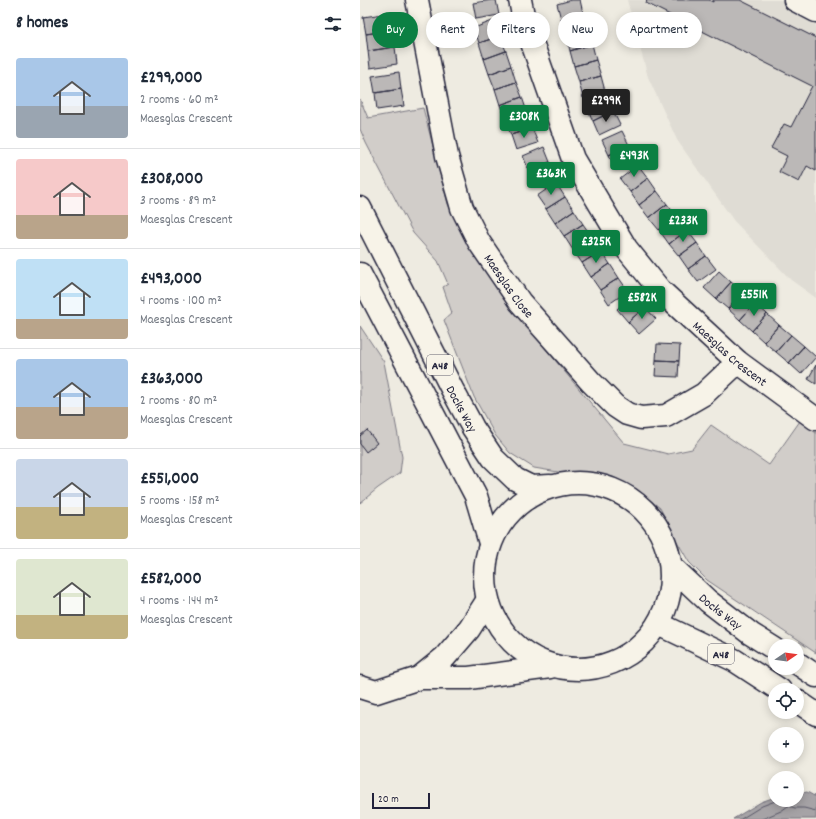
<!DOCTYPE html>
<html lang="en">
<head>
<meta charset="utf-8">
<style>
  body { margin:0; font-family:Dekko,sans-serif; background:#f6f6f7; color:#1f2937; height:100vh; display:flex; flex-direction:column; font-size:15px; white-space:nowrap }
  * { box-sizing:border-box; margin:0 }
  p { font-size:13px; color:#747a83 }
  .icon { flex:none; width:22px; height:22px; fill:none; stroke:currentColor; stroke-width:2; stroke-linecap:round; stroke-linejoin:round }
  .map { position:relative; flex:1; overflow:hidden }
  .panel { display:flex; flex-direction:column; background:#fff; width:360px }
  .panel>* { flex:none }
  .banner { position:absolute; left:12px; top:12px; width:380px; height:36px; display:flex; gap:8px }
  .needle { width:26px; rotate:77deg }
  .controls { position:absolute; left:408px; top:639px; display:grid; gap:8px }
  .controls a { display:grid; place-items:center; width:36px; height:36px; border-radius:50%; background:#fff; box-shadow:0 2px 10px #0003; font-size:20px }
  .scale { position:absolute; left:12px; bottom:10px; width:58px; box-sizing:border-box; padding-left:4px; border:2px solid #22223b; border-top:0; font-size:11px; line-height:14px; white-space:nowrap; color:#22223b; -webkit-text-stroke:3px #f7f3e8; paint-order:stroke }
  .price { position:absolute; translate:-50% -34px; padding:0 9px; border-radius:4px; background:#0b8043; color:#fff; font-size:13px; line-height:26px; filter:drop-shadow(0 1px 2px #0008) }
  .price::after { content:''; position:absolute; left:50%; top:24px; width:12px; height:9px; margin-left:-6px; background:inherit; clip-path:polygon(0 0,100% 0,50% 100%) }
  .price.on { background:#222; color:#fff }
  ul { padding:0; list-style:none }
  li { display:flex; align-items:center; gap:12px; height:100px; padding:0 16px }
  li+li { border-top:1px solid #e0e1e3 }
  li span { display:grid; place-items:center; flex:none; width:112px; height:80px; border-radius:4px; color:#555 }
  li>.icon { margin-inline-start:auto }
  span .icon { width:48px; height:48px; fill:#fffc; stroke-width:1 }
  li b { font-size:17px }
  h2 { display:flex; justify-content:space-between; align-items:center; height:48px; padding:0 16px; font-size:17px }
  .chip { padding:0 14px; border-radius:18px; background:#fff; box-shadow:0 2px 10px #0003; font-size:14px; line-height:36px }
  .chip.on { background:#0b8043; color:#fff }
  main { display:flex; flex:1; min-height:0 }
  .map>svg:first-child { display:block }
</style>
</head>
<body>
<main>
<section class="panel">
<h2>8 homes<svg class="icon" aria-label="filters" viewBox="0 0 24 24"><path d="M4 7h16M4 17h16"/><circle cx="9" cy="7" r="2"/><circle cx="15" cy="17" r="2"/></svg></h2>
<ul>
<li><span style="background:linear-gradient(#a9c7e8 60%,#9aa5b1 0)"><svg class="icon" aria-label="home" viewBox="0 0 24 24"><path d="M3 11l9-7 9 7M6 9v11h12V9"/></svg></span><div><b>£299,000</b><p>2 rooms · 60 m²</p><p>Maesglas Crescent</p></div></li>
<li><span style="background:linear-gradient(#f6c9c9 70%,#b9a48a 0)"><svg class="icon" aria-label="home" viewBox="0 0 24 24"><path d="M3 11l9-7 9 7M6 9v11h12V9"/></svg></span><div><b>£308,000</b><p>3 rooms · 89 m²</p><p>Maesglas Crescent</p></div></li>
<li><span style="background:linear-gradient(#bfe0f5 75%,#b9a48a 0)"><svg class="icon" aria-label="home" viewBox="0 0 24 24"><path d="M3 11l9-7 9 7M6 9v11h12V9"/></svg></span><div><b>£493,000</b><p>4 rooms · 100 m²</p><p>Maesglas Crescent</p></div></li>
<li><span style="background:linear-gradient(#a9c7e8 60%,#b9a48a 0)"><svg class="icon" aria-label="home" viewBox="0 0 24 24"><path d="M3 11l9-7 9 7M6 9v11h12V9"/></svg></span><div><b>£363,000</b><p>2 rooms · 80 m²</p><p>Maesglas Crescent</p></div></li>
<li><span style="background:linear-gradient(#c9d6e8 60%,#c2b280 0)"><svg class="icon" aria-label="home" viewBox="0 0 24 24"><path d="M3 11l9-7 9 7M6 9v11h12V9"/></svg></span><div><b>£551,000</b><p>5 rooms · 158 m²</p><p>Maesglas Crescent</p></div></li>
<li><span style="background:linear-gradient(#dfe7d0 70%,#c2b280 0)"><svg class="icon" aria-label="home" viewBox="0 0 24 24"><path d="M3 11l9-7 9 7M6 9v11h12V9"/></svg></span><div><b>£582,000</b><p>4 rooms · 144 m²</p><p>Maesglas Crescent</p></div></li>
</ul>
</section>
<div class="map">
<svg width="456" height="819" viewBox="0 0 456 819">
  <rect width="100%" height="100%" fill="#eeebe1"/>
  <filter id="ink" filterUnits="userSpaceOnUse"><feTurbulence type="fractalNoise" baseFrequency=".025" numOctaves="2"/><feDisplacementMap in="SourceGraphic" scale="8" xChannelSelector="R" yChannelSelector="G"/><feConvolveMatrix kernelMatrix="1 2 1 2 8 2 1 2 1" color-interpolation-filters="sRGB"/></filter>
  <g filter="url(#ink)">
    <!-- built -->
    <path fill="#dfdcd4" d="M267,0H456V298L431,280L374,221L317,140L288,77Z"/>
    <!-- green -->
    <path fill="#d1cdc9" stroke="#7a7882" d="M0,99L8,118L63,108L88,204L107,240L140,294L264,443L308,454L332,449L351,425L409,465L440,421L456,433V653L347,580L329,562L318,543L300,508L278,490L253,477L223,472L204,473L174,468L150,453L135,435L114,397L84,320L92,313L83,287L88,284L78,261L53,233L6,143L0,129Z
      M0,326L24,362L42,457L40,473L18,488L0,503Z"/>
    <!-- water -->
    <path fill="#a6a3a6" stroke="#716f7b" d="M447,792L456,797V819H373L401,802L415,797V800H437V794Z"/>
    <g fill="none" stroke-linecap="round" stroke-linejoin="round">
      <!-- shore -->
      <path stroke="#575666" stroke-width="1" d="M381,819L402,806L418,800
        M402,819L421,811L428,806L435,808H444L456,811"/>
    </g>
    <!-- building -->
    <path fill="#bbb8b7" stroke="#22223b" d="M132,0H136L139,15L116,19L113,3Z
      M211,0H220L223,13L201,19L197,4Z
      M287,0H349L353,2V0H380L456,38V171L447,166L439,182L419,172L427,156L411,148L424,124L431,127L452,86L286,3Z
      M30,13L32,30L6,34L3,17Z
      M223,13L228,29L206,35L201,19Z
      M135,20L140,36L119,43L114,28Z
      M228,29L232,44L210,51L206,35Z
      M32,30L35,47L8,51L6,34Z
      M140,36L146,51L124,59L119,43Z
      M232,44L236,60L214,66L210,51Z
      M35,47L37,64L10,68L8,51Z
      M146,51L151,66L129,74L124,59Z
      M236,60L241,76L219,82L214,66Z
      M151,66L156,82L135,89L129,74Z
      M39,72L41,89L15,93L12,76Z
      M241,76L245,91L223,98L219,82Z
      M156,82L162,97L140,105L135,89Z
      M41,89L44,106L17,110L15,93Z
      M246,96L253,111L233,121L226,106Z
      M162,97L167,112L145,120L140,105Z
      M253,111L260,125L239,135L233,121Z
      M167,112L172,128L151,135L145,120Z
      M172,128L178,143L156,150L151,135Z
      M262,131L269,145L249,155L242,140Z
      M269,145L276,160L256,170L249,155Z
      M184,147L190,162L169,171L163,156Z
      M190,162L196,177L176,186L169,171Z
      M278,165L288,178L270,192L260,179Z
      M288,178L297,191L279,205L270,192Z
      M196,183L205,197L186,209L177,196Z
      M297,191L307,204L289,218L279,205Z
      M205,197L214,210L195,223L186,209Z
      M307,204L317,217L299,230L289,218Z
      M214,210L223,224L204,236L195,223Z
      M317,217L327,230L309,244L299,230Z
      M223,224L232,237L213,250L204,236Z
      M327,230L337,243L319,256L309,244Z
      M232,237L241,251L222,263L213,250Z
      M337,243L346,256L328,269L319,256Z
      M241,251L250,264L231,277L222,263Z
      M346,256L356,269L338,282L328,269Z
      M250,264L259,278L240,290L231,277Z
      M359,271L371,282L356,299L344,288Z
      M259,278L268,291L249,304L240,290Z
      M371,282L383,292L368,309L356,299Z
      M383,292L395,303L380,320L368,309Z
      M274,294L285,307L268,322L257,309Z
      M395,303L407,314L392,331L380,320Z
      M285,307L296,319L279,334L268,322Z
      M407,314L419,325L404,342L392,331Z
      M419,325L431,335L416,352L404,342Z
      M431,335L444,346L429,363L416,352Z
      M297,344L320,345L319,361L296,360Z
      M444,346L456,357L441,374L429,363Z
      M296,360L319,361L318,377L295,376Z
      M456,365V384L448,379Z
      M7,430L17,443L6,452L0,444V436Z"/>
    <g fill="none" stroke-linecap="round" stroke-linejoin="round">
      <!-- minor casing -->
      <g stroke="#22223b" stroke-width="25">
        <g id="minor">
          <path id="s1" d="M57,0L87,156L102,208L119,242L160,302L231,382L255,406L267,414L281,418L306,416L344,394L378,362"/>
          <path id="s2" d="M160,0L164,20L213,159L266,248L300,290L378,362L456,419"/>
          <path d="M435,0L456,11"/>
          <path d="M59,678H109L190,667"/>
          <path d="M0,687L16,692L59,678L85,657L109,629L127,601"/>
        </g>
      </g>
      <!-- major casing -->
      <g stroke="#22223b" stroke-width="25">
        <g id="major">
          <path id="s3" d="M0,208L92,389L113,428L133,458L155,479L171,487L190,486"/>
          <path d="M0,274L116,496L130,543"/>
          <circle cx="218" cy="576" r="93"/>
          <path id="s4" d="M312,567L348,601L391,634L415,649"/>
          <path d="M299,624L374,660L420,690"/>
          <path d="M437,663L456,676"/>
          <path d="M437,701L456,714"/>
        </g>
      </g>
      <!-- minor -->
      <use href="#minor" stroke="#f7f3e8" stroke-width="22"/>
      <!-- major -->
      <use href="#major" stroke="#f7f3e8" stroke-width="22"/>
    </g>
  </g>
  <g text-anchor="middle" stroke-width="3" stroke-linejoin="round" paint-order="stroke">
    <!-- shield labels -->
    <g fill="#f7f3e8" stroke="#62616f" stroke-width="1">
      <rect x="67" y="355" width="26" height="20" rx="3"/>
      <rect x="348" y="644" width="26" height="20" rx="3"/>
    </g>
    <g font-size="12" font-weight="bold" fill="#22223b">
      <text x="80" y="369">A48</text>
      <text x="361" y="658">A48</text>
    </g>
    <!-- street labels -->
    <g font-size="13" fill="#22223b" stroke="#f7f3e8">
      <text dy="5" stroke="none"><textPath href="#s1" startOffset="304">Maesglas Close</textPath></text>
      <text dy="5" stroke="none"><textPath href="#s2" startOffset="420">Maesglas Crescent</textPath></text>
      <text dy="5" stroke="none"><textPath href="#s3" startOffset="225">Docks Way</textPath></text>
      <text dy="5" stroke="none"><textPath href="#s4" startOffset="66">Docks Way</textPath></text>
    </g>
  </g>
</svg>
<div class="controls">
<a><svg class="needle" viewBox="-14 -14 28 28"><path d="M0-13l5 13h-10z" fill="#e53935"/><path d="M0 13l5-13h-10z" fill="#747a83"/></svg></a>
<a><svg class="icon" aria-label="locate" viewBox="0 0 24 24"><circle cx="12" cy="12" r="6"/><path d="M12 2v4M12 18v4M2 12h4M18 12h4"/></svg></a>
<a>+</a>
<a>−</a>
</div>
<div class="scale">20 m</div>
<b class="price on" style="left:246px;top:123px">£299K</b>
<b class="price" style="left:164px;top:139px">£308K</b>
<b class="price" style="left:274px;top:178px">£493K</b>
<b class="price" style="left:191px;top:196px">£363K</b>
<b class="price" style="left:323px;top:243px">£233K</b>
<b class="price" style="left:236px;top:264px">£325K</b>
<b class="price" style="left:394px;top:317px">£551K</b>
<b class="price" style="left:282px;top:320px">£582K</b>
<div class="banner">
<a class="chip on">Buy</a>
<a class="chip">Rent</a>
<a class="chip">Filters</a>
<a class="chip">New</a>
<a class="chip">Apartment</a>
</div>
</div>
</main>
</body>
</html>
